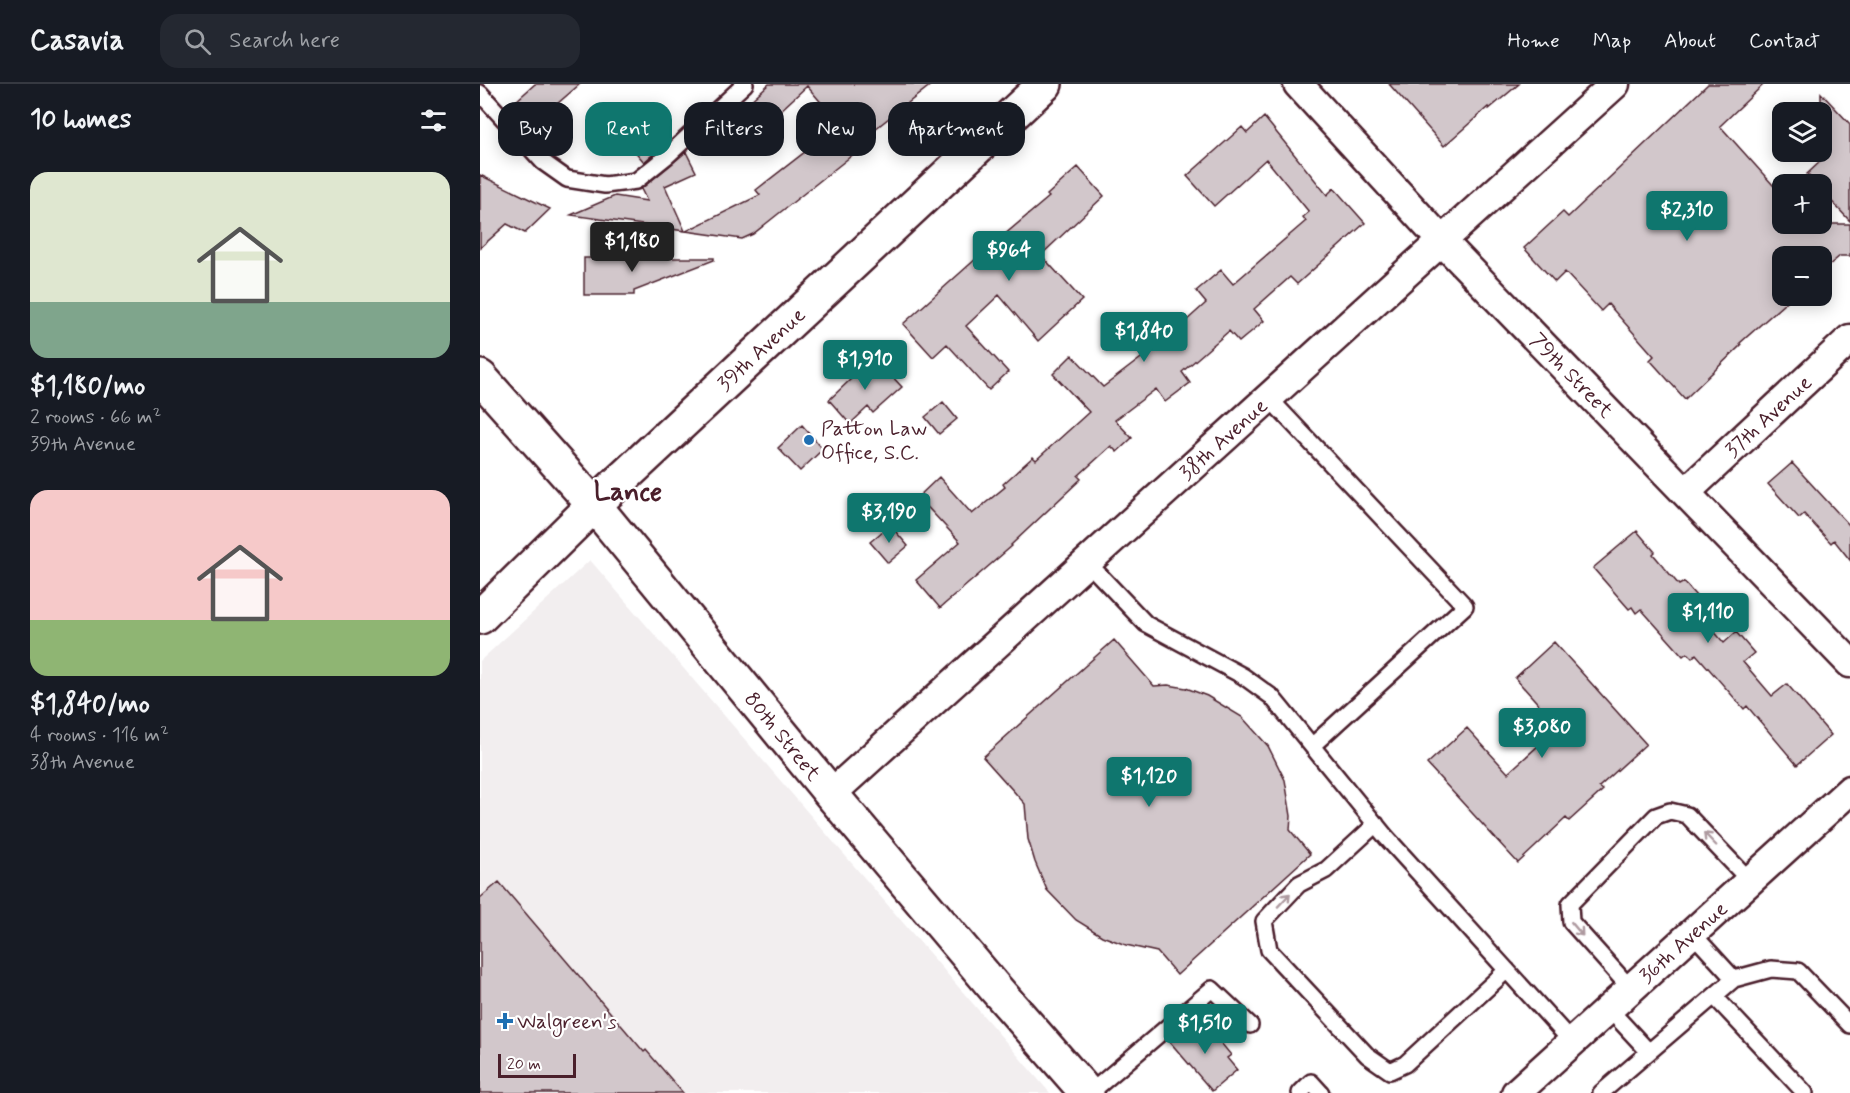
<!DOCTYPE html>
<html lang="en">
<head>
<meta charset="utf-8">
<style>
  body { margin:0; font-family:Mynerve,sans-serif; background:#242831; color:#f1f3f6; height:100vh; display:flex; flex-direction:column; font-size:22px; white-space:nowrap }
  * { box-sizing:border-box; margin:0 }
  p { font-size:20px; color:#9ea1a6 }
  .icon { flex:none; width:33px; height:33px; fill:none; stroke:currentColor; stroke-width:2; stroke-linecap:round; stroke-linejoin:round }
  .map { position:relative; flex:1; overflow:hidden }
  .drawer { display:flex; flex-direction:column; background:#171b24; width:480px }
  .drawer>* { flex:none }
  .hud { position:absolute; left:18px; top:18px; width:570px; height:54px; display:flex; gap:12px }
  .fabs { position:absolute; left:1292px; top:18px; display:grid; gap:12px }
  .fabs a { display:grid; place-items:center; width:60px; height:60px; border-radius:12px; background:#171b24; box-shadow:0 3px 15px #0003; font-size:30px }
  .scale { position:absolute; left:18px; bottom:15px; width:78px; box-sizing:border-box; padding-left:6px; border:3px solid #4a1f2b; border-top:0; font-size:16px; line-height:21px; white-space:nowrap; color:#4a1f2b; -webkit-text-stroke:4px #fff; paint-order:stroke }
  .price { position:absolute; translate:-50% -51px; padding:0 14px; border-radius:6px; background:#0f766e; color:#fff; font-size:20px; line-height:39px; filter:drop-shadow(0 2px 3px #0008) }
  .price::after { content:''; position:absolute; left:50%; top:36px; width:18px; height:14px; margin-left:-9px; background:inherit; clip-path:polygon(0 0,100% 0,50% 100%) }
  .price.active { background:#222; color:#fff }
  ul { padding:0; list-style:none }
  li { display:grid; align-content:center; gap:12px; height:318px; padding:0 30px }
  li span { display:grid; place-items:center; height:186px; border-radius:18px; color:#555 }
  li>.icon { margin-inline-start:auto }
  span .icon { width:108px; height:108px; fill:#fffc; stroke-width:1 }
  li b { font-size:26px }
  h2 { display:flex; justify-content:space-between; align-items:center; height:72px; padding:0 30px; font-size:26px }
  .pill { padding:0 21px; border-radius:18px; background:#171b24; box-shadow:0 3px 15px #0003; font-size:21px; line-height:54px }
  .pill.active { background:#0f766e; color:#fff }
  header { display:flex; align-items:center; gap:36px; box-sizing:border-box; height:84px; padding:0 30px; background:#171b24; border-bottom:2px solid #363941 }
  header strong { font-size:28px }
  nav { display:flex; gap:33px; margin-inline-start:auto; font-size:21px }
  .search { width:420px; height:54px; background:#242831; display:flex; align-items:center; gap:15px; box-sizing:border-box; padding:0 21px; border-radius:18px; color:#9ea1a6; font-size:22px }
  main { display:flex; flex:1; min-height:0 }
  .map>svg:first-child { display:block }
</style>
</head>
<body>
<header>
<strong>Casavia</strong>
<div class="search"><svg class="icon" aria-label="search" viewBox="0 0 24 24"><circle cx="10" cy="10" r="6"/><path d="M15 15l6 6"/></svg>Search here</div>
<nav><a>Home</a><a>Map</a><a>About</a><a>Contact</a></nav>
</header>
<main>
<section class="drawer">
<h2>10 homes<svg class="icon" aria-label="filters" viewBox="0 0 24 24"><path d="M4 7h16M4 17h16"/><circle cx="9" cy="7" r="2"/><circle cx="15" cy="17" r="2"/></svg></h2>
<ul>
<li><span style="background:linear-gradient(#dfe7d0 70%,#7fa58c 0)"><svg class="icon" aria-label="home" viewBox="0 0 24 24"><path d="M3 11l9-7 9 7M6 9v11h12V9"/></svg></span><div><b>$1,180/mo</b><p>2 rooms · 66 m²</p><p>39th Avenue</p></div></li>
<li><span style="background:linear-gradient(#f6c9c9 70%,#8fb573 0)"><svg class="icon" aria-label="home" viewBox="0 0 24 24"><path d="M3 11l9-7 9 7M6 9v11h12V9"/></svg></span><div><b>$1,840/mo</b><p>4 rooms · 116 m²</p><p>38th Avenue</p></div></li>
</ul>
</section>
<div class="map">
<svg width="1370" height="1009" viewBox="0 0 1370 1009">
  <rect width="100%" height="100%" fill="#fff"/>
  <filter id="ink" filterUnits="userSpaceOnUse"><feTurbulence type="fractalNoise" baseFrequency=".0167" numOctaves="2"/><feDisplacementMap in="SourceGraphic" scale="12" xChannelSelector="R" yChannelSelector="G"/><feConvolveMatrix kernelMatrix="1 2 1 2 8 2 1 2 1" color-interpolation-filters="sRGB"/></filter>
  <g filter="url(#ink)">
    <!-- built -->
    <path fill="#f2eeef" d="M110,476L570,1009H0V577Z"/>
    <!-- building -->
    <path fill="#d2c7cb" stroke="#4a1f2b" stroke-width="1.5" d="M55,0H100L77,20L82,25L59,44L36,17Z
      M289,0H452L371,64L375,69L273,150L262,155L206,147L280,111L276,106L326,67L323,63L356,36L327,2L286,40L268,19Z
      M909,0H1039L1009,25L1008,23L964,62Z
      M1228,0H1284L1240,42L1302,111V140H1370V172H1360L1341,188V172H1302V212H1313L1260,259L1261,261L1205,315L1170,276L1174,272L1128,220L1121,227L1085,188L1075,198L1044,164L1083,128L1088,133Z
      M1341,9L1370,40V137L1341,106V100H1336L1327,90L1341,77Z
      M257,21L274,40L254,58L237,39Z
      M157,27L185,60L164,78L136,45Z
      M784,33L847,111L854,104L885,139L817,200L810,193L774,225L784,237L759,258L749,247L702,288L710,299L685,318L676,305L635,336L652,354L637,368L631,362L598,392L601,395L531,461L532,462L460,524L436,496L480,458L438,413L459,393L492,430L525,403L523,400L553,373L556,376L609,328L573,290L592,271L623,303L686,255L726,219L716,207L741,186L753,200L826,137L823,133L829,128L786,75L734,122L707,92L762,43L767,49Z
      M206,68L216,88L185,102L205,147L91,131L135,112L167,117L161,105Z
      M598,83L624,112L561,171L602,216L558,257L519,211L486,242L528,288L509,306L467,260L453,273L423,240L498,173L569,113L567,111Z
      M0,91L70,125L45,149L27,140L0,164Z
      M104,174H234V176L154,207V211H104Z
      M394,273L422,303L393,329L388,323L370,340L349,316Z
      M463,318L477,335L459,350L445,333Z
      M322,341L343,365L320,387L298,364Z
      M1312,379L1370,442V476L1354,456L1351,459L1324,430L1319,434L1288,400Z
      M410,441L428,462L408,479L390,458Z
      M1157,447L1175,468L1173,470L1199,501L1204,498L1222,519L1215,525L1244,559L1256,548L1274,569L1263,578L1292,612L1307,600L1351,651L1317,681L1267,622L1264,625L1216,570L1212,574L1207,569L1203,572L1161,525L1156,529L1152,523L1149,525L1113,484Z
      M634,556L674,602L688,601L706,604L727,612L762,633L788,662L805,696L811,732L810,746L830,770L697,891L677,868L646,861L622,852L596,836L567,806L555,778L548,755L545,720L503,673Z
      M1074,558L1166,660L1119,703L1123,706L1089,737L1086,734L1038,779L947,680L987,644L1028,689L1079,643L1035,594Z
      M19,798L164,968L166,966L203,1009H0V814Z
      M715,937L728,952L732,948L751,971L747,974L757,986L732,1007L690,958Z"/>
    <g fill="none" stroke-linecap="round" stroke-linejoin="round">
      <!-- service casing -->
      <g stroke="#4a1f2b" stroke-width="20">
        <path id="service" d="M0,9L63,78L87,95L125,101L156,97L187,72L265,0
          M788,313L985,522L833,661
          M607,478L666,540L763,592L792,613L906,753L1092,958
          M896,740L846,786L819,800L784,837L789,866L887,971L910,987L925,980L1027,886
          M1254,895L1291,885L1318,887L1370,941
          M1151,905L1091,838L1090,820L1176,732L1190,727L1207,731L1270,797
          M1234,912L1325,1009
          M1129,925L1169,968
          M610,1009L732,905L770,941
          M820,1009L831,998L841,1009
          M1121,1009L1254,895L1212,849"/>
      </g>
      <!-- minor casing -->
      <g stroke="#4a1f2b" stroke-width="33">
        <path id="minor" d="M818,0L961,156L1370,579
          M1206,408L1370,255
          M351,710L1135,0
          M1036,1009L1370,706"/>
      </g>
      <!-- tertiary casing -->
      <g stroke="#4a1f2b" stroke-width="38">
        <path id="tertiary" d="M0,293L114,421L351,710L515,904L607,1009"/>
      </g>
      <!-- secondary casing -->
      <g stroke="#4a1f2b" stroke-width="38">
        <path id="secondary" d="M0,533L114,421L565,0"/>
      </g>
      <!-- service -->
      <use href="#service" stroke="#fff" stroke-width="15"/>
      <!-- minor -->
      <use href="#minor" stroke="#fff" stroke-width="28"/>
      <!-- tertiary -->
      <use href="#tertiary" stroke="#fff" stroke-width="33"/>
      <!-- secondary -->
      <use href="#secondary" stroke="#fff" stroke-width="33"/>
    </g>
    <!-- one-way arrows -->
    <defs><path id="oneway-shaft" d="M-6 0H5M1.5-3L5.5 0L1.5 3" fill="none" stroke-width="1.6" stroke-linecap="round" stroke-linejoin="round" transform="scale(1.5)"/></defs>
    <g stroke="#ae9aa0">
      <use href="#oneway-shaft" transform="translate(1230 755) rotate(-134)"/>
      <use href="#oneway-shaft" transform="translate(804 816) rotate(-47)"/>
      <use href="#oneway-shaft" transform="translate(1097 845) rotate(50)"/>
    </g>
  </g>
  <!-- markers -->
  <g fill="#1f6fb2" stroke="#fff" stroke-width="2">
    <circle cx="329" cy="356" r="6"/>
    <path d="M22 928h6v6h6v6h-6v6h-6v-6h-6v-6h6z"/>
  </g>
  <g text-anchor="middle" stroke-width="4.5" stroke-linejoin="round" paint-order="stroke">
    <!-- street labels -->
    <g font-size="21" fill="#4a1f2b" stroke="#fff">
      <text transform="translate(281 265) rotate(-43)" y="7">39th Avenue</text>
      <text transform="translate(1092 291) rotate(46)" y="7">79th Street</text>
      <text transform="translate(1288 332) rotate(-43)" y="7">37th Avenue</text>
      <text transform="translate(743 355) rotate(-42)" y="7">38th Avenue</text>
      <text transform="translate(303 652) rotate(51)" y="7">80th Street</text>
      <text transform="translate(1203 858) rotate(-42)" y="7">36th Avenue</text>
    </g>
    <!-- poi labels -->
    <g font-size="21" fill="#4a1f2b" stroke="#fff" text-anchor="start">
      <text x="341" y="351">Patton Law<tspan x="341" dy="24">Office, S.C.</tspan></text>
      <text x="37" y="944">Walgreen's</text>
    </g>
    <!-- district labels -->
    <g font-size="27" font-weight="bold" fill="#4a1f2b" stroke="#fff">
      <text x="148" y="416">Lance</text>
    </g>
  </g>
</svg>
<div class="fabs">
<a><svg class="icon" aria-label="layers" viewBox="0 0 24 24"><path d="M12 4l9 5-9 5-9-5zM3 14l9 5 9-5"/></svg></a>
<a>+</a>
<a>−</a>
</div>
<div class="scale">20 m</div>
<b class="price" style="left:1207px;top:158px">$2,310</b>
<b class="price active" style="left:152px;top:189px">$1,180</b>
<b class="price" style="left:529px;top:198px">$964</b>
<b class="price" style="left:664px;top:279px">$1,840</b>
<b class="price" style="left:385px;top:307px">$1,910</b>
<b class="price" style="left:409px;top:460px">$3,190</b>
<b class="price" style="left:1228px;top:560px">$1,110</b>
<b class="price" style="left:1062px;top:675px">$3,080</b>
<b class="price" style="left:669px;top:724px">$1,120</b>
<b class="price" style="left:725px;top:971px">$1,510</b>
<div class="hud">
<a class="pill">Buy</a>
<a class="pill active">Rent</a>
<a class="pill">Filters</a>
<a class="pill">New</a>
<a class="pill">Apartment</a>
</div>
</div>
</main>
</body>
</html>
